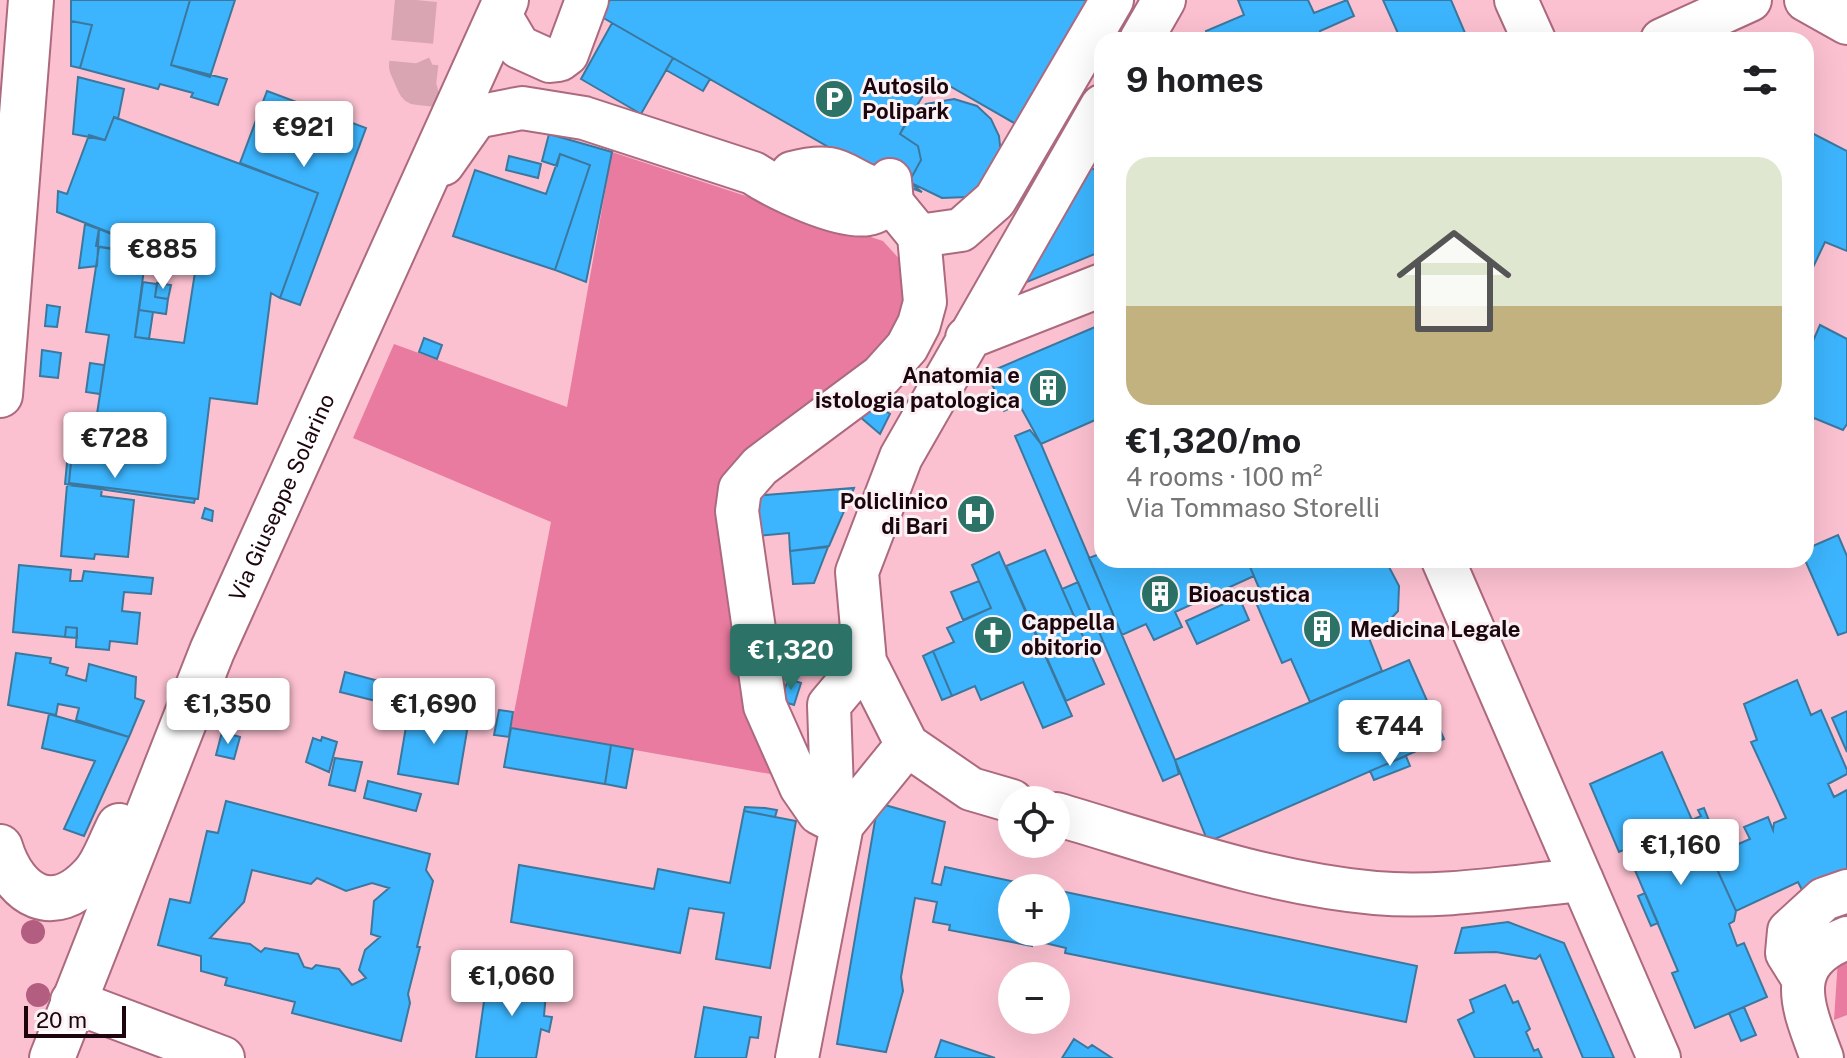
<!DOCTYPE html>
<html lang="en">
<head>
<meta charset="utf-8">
<style>
  body { margin:0; font-family:"Public Sans",sans-serif; background:#f2f2f2; color:#202124; height:100vh; display:flex; flex-direction:column; font-size:30px; white-space:nowrap }
  * { box-sizing:border-box; margin:0 }
  p { font-size:26px; color:#757577 }
  .icon { flex:none; width:44px; height:44px; fill:none; stroke:currentColor; stroke-width:2; stroke-linecap:round; stroke-linejoin:round }
  .map { position:relative; flex:1; overflow:hidden }
  .drawer { position:absolute; left:1094px; top:32px; width:720px; height:536px; display:flex; flex-direction:column; background:#fff; border-radius:24px; box-shadow:0 8px 32px #0002 }
  .drawer>* { flex:none }
  .controls { position:absolute; left:998px; top:786px; display:grid; gap:16px }
  .controls a { display:grid; place-items:center; width:72px; height:72px; border-radius:50%; background:#fff; box-shadow:0 8px 32px #0002; font-size:40px }
  .scale { position:absolute; left:24px; bottom:20px; width:102px; box-sizing:border-box; padding-left:8px; border:4px solid #1c050c; border-top:0; font-size:22px; line-height:28px; white-space:nowrap; color:#1c050c; -webkit-text-stroke:6px #faf2f4; paint-order:stroke }
  .price { position:absolute; translate:-50% -68px; padding:0 18px; border-radius:8px; background:#fff; color:#222; font-size:26px; line-height:52px; filter:drop-shadow(0 2px 4px #0008) }
  .price::after { content:''; position:absolute; left:50%; top:48px; width:24px; height:18px; margin-left:-12px; background:inherit; clip-path:polygon(0 0,100% 0,50% 100%) }
  .price.on { background:#2c7266; color:#fff }
  ul { padding:0; list-style:none }
  li { display:grid; align-content:center; gap:16px; height:424px; padding:0 32px }
  li span { display:grid; place-items:center; height:248px; border-radius:24px; color:#555 }
  li>.icon { margin-inline-start:auto }
  span .icon { width:144px; height:144px; fill:#fffc; stroke-width:1 }
  li b { font-size:34px }
  h2 { display:flex; justify-content:space-between; align-items:center; height:96px; padding:0 32px; font-size:34px }
  .map>svg:first-child { display:block }
</style>
</head>
<body>
<div class="map">
<svg width="1847" height="1058" viewBox="0 0 1847 1058">
  <rect width="100%" height="100%" fill="#fcc1d1"/>
  <!-- green -->
  <path fill="#e87b9f" d="M612,152L883,241L904,264L909,283L896,339L763,452L718,482L740,636L781,776L511,728L551,522L353,438L394,344L567,407Z
    M1847,955V1015L1834,1020L1838,959Z"/>
  <!-- building -->
  <path fill="#3cb5fe" stroke="#3c779e" stroke-width="2" fill-rule="evenodd" d="M71,0H190L171,65L227,79L218,105L191,97L193,93L160,84L158,89L80,68L92,25L71,21Z
    M190,0H235L210,77L171,65Z
    M610,0H1099L1021,127L934,77L900,134L918,146L921,160L909,182L922,192L879,176L600,16Z
    M1238,0H1308L1314,13L1347,0L1354,16L1320,31L1323,40H1210L1206,31L1244,15Z
    M1383,0H1451L1468,40H1401Z
    M71,21L92,25L80,68L71,66Z
    M612,23L673,58L641,114L581,79Z
    M673,58L710,79L703,91L666,70Z
    M78,77L124,89L118,119L114,117L105,140L73,134Z
    M267,91L366,128L300,305L280,298L318,193L240,163Z
    M954,99L977,106L991,119L999,136L1001,155L981,189L967,197L942,198L909,182L921,160L918,146L900,134L909,117L926,104Z
    M114,117L318,193L280,298L271,293L257,404L210,398L198,499L69,483L74,432L139,440L142,421L97,414L109,335L86,332L99,247L146,254L135,337L184,343L196,266L57,212L58,191L67,194L89,135L105,140Z
    M1806,130L1847,151V251L1825,242L1806,282Z
    M549,134L612,152L586,282L555,270L590,165L560,154L557,166L542,161Z
    M560,154L590,165L555,270L453,236L475,170L546,194Z
    M509,156L541,164L538,178L506,170Z
    M1083,164L1102,173L1099,189L1102,251L1027,282L1019,277Z
    M85,224L99,229L97,266L79,268Z
    M99,229L163,254L160,272L145,269L146,254L96,246Z
    M163,254L179,260L170,266L162,265Z
    M143,282L157,284L155,297L168,299L166,314L139,310Z
    M157,283L171,285L168,299L155,297Z
    M47,305L60,307L57,327L45,326Z
    M139,310L153,312L149,339L135,337Z
    M1102,324V417L1041,444L1019,404L1004,411L987,373Z
    M1820,325L1847,339V424L1843,430L1814,418L1811,424L1806,421V357Z
    M424,338L442,345L437,359L419,352Z
    M42,350L61,353L58,378L40,376Z
    M90,363L104,365L100,394L86,392Z
    M875,405L890,414L880,434L859,416Z
    M1030,430L1041,444L1175,760L1179,774L1163,781L1015,436Z
    M70,431L74,432L69,483L195,499L194,503L65,484Z
    M67,485L102,489L101,496L134,500L128,557L95,554L94,559L61,556Z
    M854,488L829,546L790,551L789,533L757,536L754,496Z
    M205,508L213,511L212,521L202,518Z
    M1838,535L1847,556V632L1838,635L1805,560L1806,549Z
    M828,547L814,583L793,584L790,551Z
    M1045,550L1104,684L1066,701L1006,566Z
    M999,552L1072,716L1043,728L1023,682L981,700L975,686L952,696L933,651L954,642L947,628L991,608L972,565Z
    M1102,553V560H1247L1254,576L1175,612L1182,627L1154,640L1146,624L1122,635L1089,558Z
    M1247,560H1335L1338,567L1356,560H1377L1388,565L1399,586L1398,611L1385,625L1367,633L1382,671L1310,702L1291,659L1282,663L1254,598L1262,595Z
    M19,565L71,570L70,581H82L84,571L153,578L151,594L124,592L122,611L140,613L137,644L110,641L109,650L76,647L77,628L66,627L65,637L13,632Z
    M979,581L991,608L963,620L951,592Z
    M1078,582L1103,641L1088,648L1062,589Z
    M1239,597L1249,620L1197,644L1186,621Z
    M66,627L77,628V638L65,637Z
    M933,651L952,696L942,700L923,656Z
    M16,653L51,658L50,663L68,668L66,675L86,681L89,664L136,677L135,698L144,701L129,737L76,720L79,708L58,704L56,715L8,705Z
    M1409,660L1444,739L1208,842L1175,760Z
    M345,672L386,683L380,702L340,692Z
    M788,679L801,683L794,705L781,701Z
    M1797,680L1811,715L1821,710L1847,770V774L1828,784L1834,797L1847,790V873L1803,892L1798,882L1736,911L1711,856L1750,839L1744,827L1768,817L1773,830L1774,823L1786,818L1751,742L1757,740L1744,704Z
    M446,700L471,704L469,719L443,715Z
    M419,704L435,707V713L418,711Z
    M409,709L469,719L458,784L398,774Z
    M499,710L513,712L509,737L494,735Z
    M1847,711V752L1832,718Z
    M49,714L129,737L84,836L64,829L95,761L42,748Z
    M511,728L611,745L605,784L504,767Z
    M222,732L240,737L234,759L216,755Z
    M322,737L337,742L329,772L306,762L313,738L321,741Z
    M611,745L633,749L626,788L605,784Z
    M1662,752L1692,820L1701,816L1698,810L1704,808L1715,836L1695,846L1706,847L1711,856L1736,911L1734,921L1729,924L1737,946L1744,943L1767,997L1695,1028L1672,973L1678,971L1626,849L1619,852L1590,784Z
    M1406,756L1410,766L1374,780L1370,771Z
    M335,758L362,762L355,791L329,785Z
    M368,781L421,794L416,811L364,798Z
    M226,801L430,854L426,870L433,881L417,947H420L408,994L410,1003L401,1041L292,1013L295,1002L225,985L227,978L201,971V956L158,945L170,899L190,903L207,831L218,833ZM252,870L311,884L317,878L346,891L372,883L389,888L374,901L371,934L380,937L365,950L359,970L366,978L352,985L339,969L316,965L312,969L304,967L298,954L265,948L261,952L250,944L210,938L244,902Z
    M878,803L945,822L932,883L941,885L945,867L1044,888H1012V932H1056V890L1417,966L1406,1022L1065,953L1066,948L1032,940V946L949,930L950,925L933,922L937,902L915,898L901,977L903,991L886,1052L837,1044Z
    M745,807L765,808L777,810L775,817L744,811Z
    M744,811L796,821L770,968L716,959L724,913L689,908L680,953L511,922L519,865L654,889L658,869L730,883Z
    M1645,893L1658,923L1651,926L1638,896Z
    M1508,922L1564,943L1614,1058H1583L1540,955L1536,959L1496,952L1455,953L1462,928Z
    M488,973L547,981L544,1016L552,1017L549,1032L541,1029L536,1058H476Z
    M1505,985L1513,1003L1518,1001L1530,1029L1526,1032L1534,1051L1538,1049L1542,1058H1475L1458,1020L1474,1012L1470,1000Z
    M704,1007L761,1017L758,1038L750,1037L746,1058H695Z
    M1744,1007L1756,1035L1741,1041L1729,1013Z
    M1074,1039L1088,1048L1092,1045L1112,1058H1062Z
    M941,1040L995,1058H935Z"/>
  <g fill="none" stroke-linecap="round" stroke-linejoin="round">
    <!-- minor-tunnel -->
    <path stroke="#daa5b3" stroke-width="42" stroke-dasharray="42 21" stroke-linecap="butt" d="M416,0L410,66L418,84L436,86L469,77"/>
    <!-- minor casing -->
    <g stroke="#ac6a7e" stroke-width="46">
      <path id="minor" d="M1516,0L1534,40
        M1806,0L1847,23
        M500,15L519,47L550,61L559,60L567,54L587,0
        M1141,40L1164,0
        M1662,40L1750,0
        M443,164L476,117L522,108L584,118L753,173C777,189 840,219 868,214C876,213 884,207 892,203
        M792,173C847,158 842,183 889,193
        M919,236L961,230L995,200L1112,0
        M967,338L1102,285
        M1443,560L1659,1058
        M1012,801L971,789L907,745L865,662L857,572L901,457L1102,106
        M1056,814C1161,845 1266,883 1375,893C1444,899 1514,886 1582,880
        M842,825L819,813L801,787L765,706L737,511L740,489L760,466L881,376L907,347L919,324L925,302L919,236L892,203L890,180
        M842,825L907,745
        M1802,977L1787,953L1789,931L1824,899L1847,891
        M72,1001L223,1058
        M797,1058L842,825L832,791L829,705L865,662
        M1822,1058C1803,1007 1782,963 1847,938"/>
    </g>
    <!-- major casing -->
    <g stroke="#ac6a7e" stroke-width="48">
      <g id="major">
        <path d="M0,395L31,0"/>
        <path d="M0,847C15,896 53,918 92,876C104,864 111,841 119,826"/>
        <path id="s1" d="M52,1058L212,651L506,0"/>
      </g>
    </g>
    <!-- minor -->
    <use href="#minor" stroke="#fff" stroke-width="42"/>
    <!-- major -->
    <use href="#major" stroke="#fff" stroke-width="44"/>
  </g>
  <!-- trees -->
  <g fill="#b35d80">
    <circle cx="33" cy="932" r="12"/>
    <circle cx="38" cy="995" r="12"/>
  </g>
  <!-- icons -->
  <defs>
    <g id="parking-disc" transform="scale(2)"><circle r="9.5" fill="#2c7266" stroke="#faf2f4"/><path d="M-3.5-5.5H1a3.5 3.5 0 0 1 0 7H-1V5.5H-3.5ZM-1-3.4V-.6H.8a1.4 1.4 0 0 0 0-2.8Z" fill="#fff"/></g>
    <g id="building-disc" transform="scale(2)"><circle r="9.5" fill="#2c7266" stroke="#faf2f4"/><path d="M-4-6H4V6H1V3H-1V6H-4ZM-2.5-4.3h1.7v1.8h-1.7ZM.8-4.3h1.7v1.8H.8ZM-2.5-1h1.7V.8h-1.7ZM.8-1h1.7V.8H.8Z" fill="#fff"/></g>
    <g id="hospital-disc" transform="scale(2)"><circle r="9.5" fill="#2c7266" stroke="#faf2f4"/><path d="M-5-5h3v3.5h4V-5h3V5h-3V1.5h-4V5h-3Z" fill="#fff"/></g>
    <g id="church-disc" transform="scale(2)"><circle r="9.5" fill="#2c7266" stroke="#faf2f4"/><path d="M-1.2-6h2.4v3.5h3.3v2.4h-3.3V6h-2.4V-.1h-3.3v-2.4h3.3Z" fill="#fff"/></g>
  </defs>
  <g fill-rule="evenodd">
    <use href="#parking-disc" x="834" y="99"/>
    <use href="#building-disc" x="1048" y="388"/>
    <use href="#hospital-disc" x="976" y="514"/>
    <use href="#building-disc" x="1160" y="594"/>
    <use href="#building-disc" x="1322" y="629"/>
    <use href="#church-disc" x="993" y="635"/>
  </g>
  <g text-anchor="middle" stroke-width="6" stroke-linejoin="round" paint-order="stroke">
    <!-- poi labels -->
    <g font-size="22" font-weight="bold" fill="#1c050c" stroke="#faf2f4" text-anchor="start">
      <text x="862" y="94">Autosilo<tspan x="862" dy="25">Polipark</tspan></text>
      <text x="1020" y="383" text-anchor="end">Anatomia e<tspan x="1020" dy="25">istologia patologica</tspan></text>
      <text x="948" y="509" text-anchor="end">Policlinico<tspan x="948" dy="25">di Bari</tspan></text>
      <text x="1188" y="602">Bioacustica</text>
      <text x="1021" y="630">Cappella<tspan x="1021" dy="25">obitorio</tspan></text>
      <text x="1350" y="637">Medicina Legale</text>
    </g>
    <!-- street labels -->
    <g font-size="22" fill="#1c050c" stroke="#faf2f4">
      <text dy="8" stroke="none"><textPath href="#s1" startOffset="606">Via Giuseppe Solarino</textPath></text>
    </g>
  </g>
</svg>
<div class="controls">
<a><svg class="icon" aria-label="locate" viewBox="0 0 24 24"><circle cx="12" cy="12" r="6"/><path d="M12 2v4M12 18v4M2 12h4M18 12h4"/></svg></a>
<a>+</a>
<a>−</a>
</div>
<div class="scale">20 m</div>
<b class="price" style="left:304px;top:169px">€921</b>
<b class="price" style="left:163px;top:291px">€885</b>
<b class="price" style="left:115px;top:480px">€728</b>
<b class="price on" style="left:791px;top:692px">€1,320</b>
<b class="price" style="left:228px;top:746px">€1,350</b>
<b class="price" style="left:434px;top:746px">€1,690</b>
<b class="price" style="left:1390px;top:768px">€744</b>
<b class="price" style="left:1681px;top:887px">€1,160</b>
<b class="price" style="left:512px;top:1018px">€1,060</b>
<section class="drawer">
<h2>9 homes<svg class="icon" aria-label="filters" viewBox="0 0 24 24"><path d="M4 7h16M4 17h16"/><circle cx="9" cy="7" r="2"/><circle cx="15" cy="17" r="2"/></svg></h2>
<ul>
<li><span style="background:linear-gradient(#dfe7d0 60%,#c2b280 0)"><svg class="icon" aria-label="home" viewBox="0 0 24 24"><path d="M3 11l9-7 9 7M6 9v11h12V9"/></svg></span><div><b>€1,320/mo</b><p>4 rooms · 100 m²</p><p>Via Tommaso Storelli</p></div></li>
</ul>
</section>
</div>
</body>
</html>
